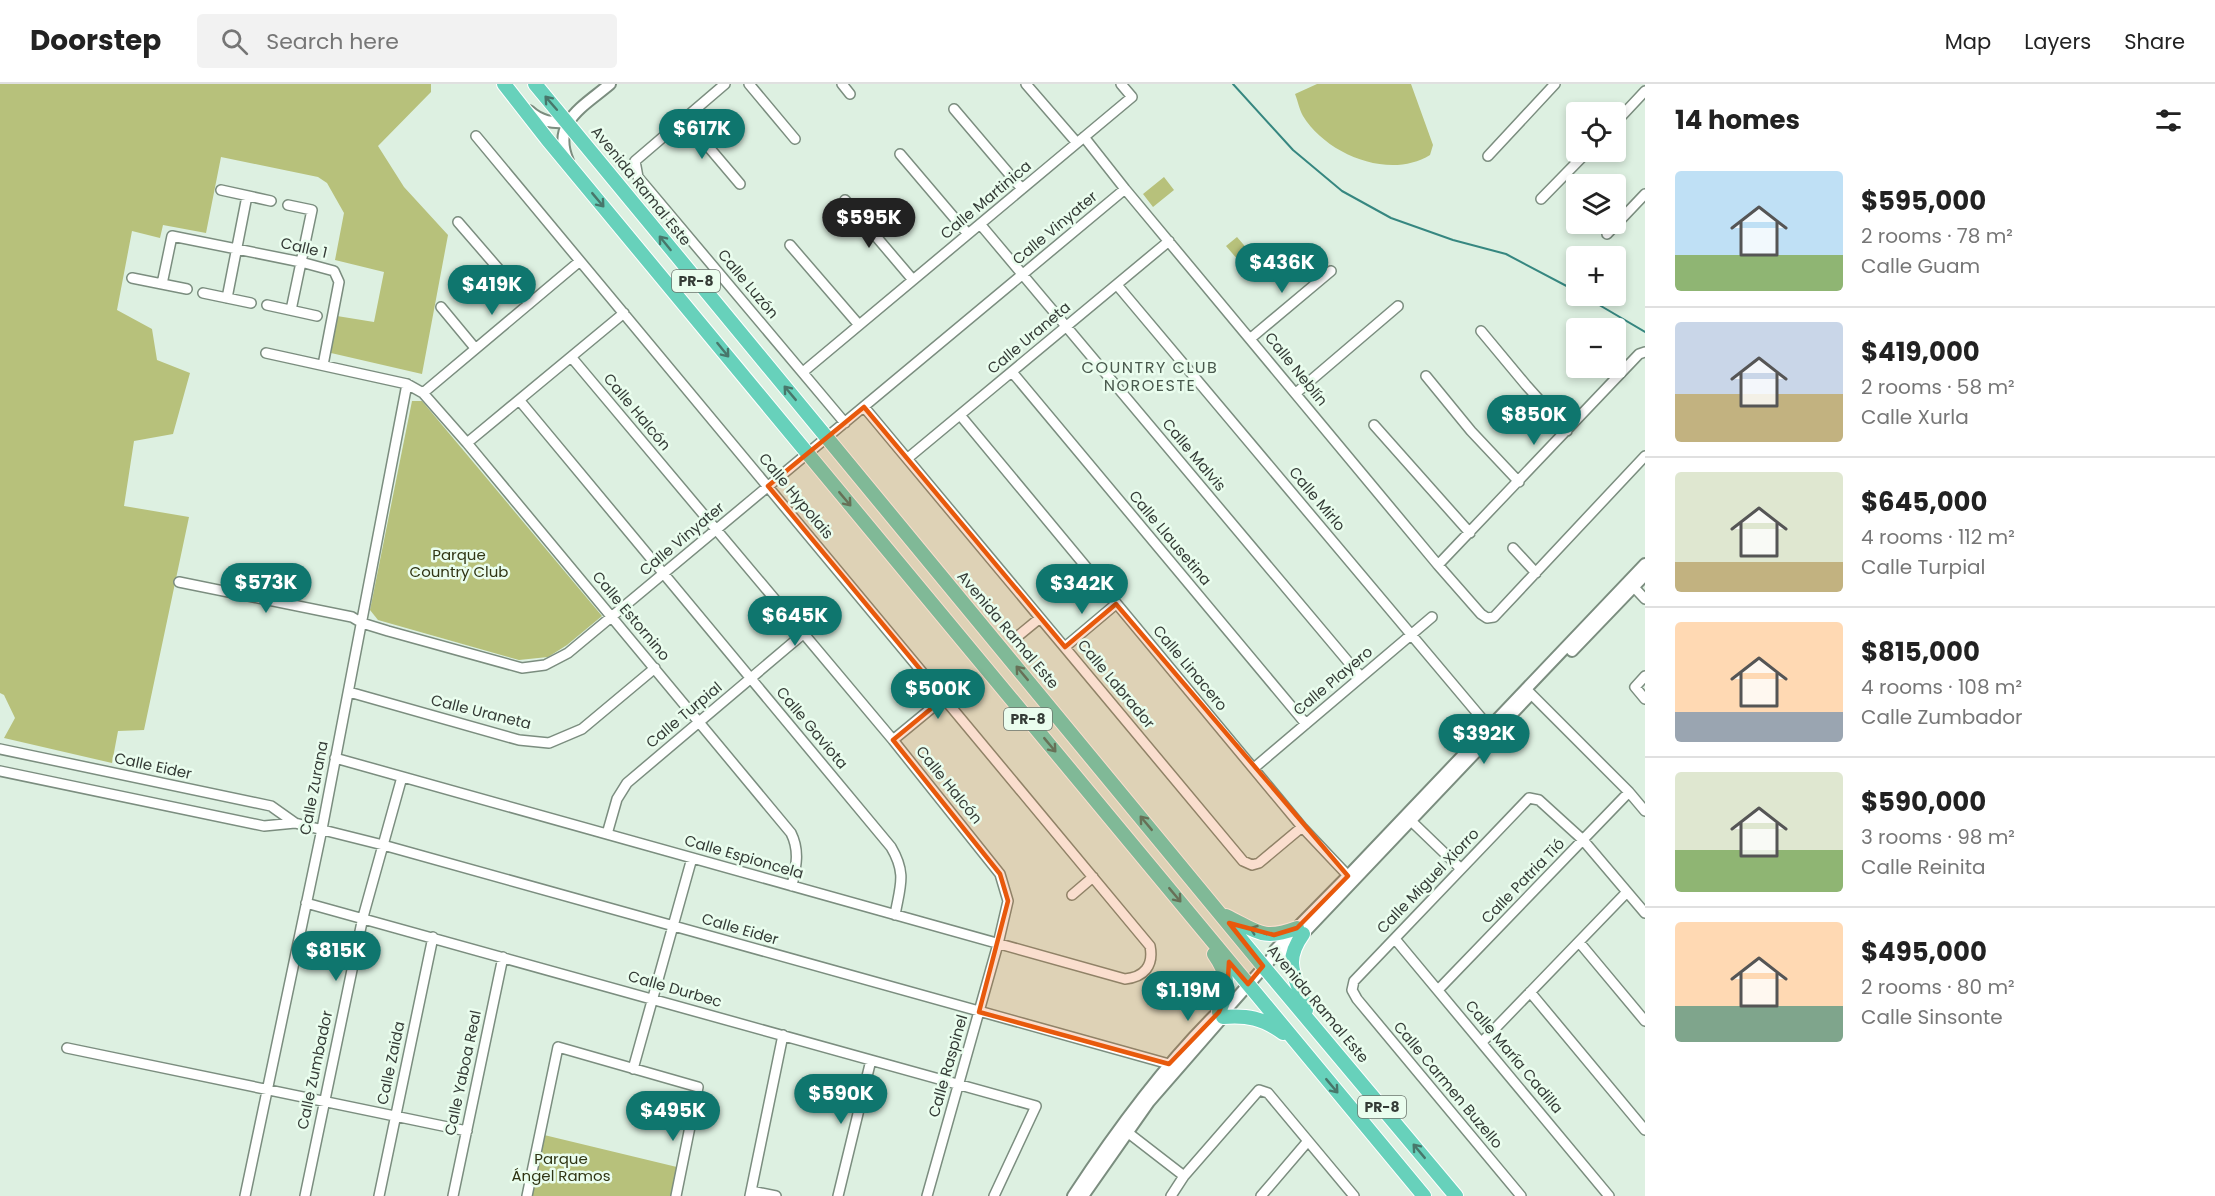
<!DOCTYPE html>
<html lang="en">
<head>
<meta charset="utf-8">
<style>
  body { margin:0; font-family:Poppins,sans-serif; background:#f2f2f2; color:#222; height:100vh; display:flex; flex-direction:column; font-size:22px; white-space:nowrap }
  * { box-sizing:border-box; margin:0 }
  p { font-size:20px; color:#767676 }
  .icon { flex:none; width:33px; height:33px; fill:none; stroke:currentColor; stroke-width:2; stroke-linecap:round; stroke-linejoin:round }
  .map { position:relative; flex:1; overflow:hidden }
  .side { display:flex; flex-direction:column; background:#fff; width:570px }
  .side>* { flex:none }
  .tools { position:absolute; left:1566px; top:18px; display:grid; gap:12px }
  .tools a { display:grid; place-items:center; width:60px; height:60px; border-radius:6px; background:#fff; box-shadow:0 3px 9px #0003; font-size:30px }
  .price { position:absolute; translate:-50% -51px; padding:0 14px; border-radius:21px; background:#0f766e; color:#fff; font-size:20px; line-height:39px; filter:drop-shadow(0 2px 3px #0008) }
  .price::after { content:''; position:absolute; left:50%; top:36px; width:18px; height:14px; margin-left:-9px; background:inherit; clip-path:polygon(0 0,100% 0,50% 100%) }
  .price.active { background:#222; color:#fff }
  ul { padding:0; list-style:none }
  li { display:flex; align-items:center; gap:18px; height:150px; padding:0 30px }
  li+li { border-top:2px solid #e0e0e0 }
  li span { display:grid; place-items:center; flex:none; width:168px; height:120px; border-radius:6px; color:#555 }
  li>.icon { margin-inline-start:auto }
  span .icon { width:72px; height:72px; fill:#fffc; stroke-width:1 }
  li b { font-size:26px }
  h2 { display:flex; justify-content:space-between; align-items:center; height:72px; padding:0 30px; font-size:26px }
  header { display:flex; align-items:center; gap:36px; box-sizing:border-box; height:84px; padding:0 30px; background:#fff; border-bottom:2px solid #e0e0e0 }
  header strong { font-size:28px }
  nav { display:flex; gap:33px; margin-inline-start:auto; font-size:21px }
  .search { width:420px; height:54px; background:#f2f2f2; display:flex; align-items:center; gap:15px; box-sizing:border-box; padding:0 21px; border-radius:6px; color:#767676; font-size:22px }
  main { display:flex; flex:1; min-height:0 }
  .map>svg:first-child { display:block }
</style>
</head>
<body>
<header>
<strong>Doorstep</strong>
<div class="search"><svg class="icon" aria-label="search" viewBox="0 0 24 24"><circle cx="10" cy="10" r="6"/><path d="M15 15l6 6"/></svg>Search here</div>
<nav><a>Map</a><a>Layers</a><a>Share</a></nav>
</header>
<main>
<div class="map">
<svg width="1645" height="1112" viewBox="0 0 1645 1112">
  <rect width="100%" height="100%" fill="#ddf0e1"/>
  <!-- green -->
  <path fill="#b7c17b" d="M0,0H431V8L378,62L404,103L448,151L422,290L331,269L337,232L374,238L384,188L335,176L344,129L327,99L318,93L221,73L206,149L163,141L160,154L132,147L117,226L152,245L157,276L190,289L173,350L134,357L124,422L189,433L144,646L118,647L112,679L4,654L15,634L4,611L0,609Z
    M1317,0H1411L1433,61L1430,71C1390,96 1327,71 1303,32C1299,25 1298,17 1295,10Z
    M1164,93L1174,106L1153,123L1143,110Z
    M1237,153L1255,174L1244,183L1226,162Z
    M412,317H422L602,532L567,561L548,573L519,576L378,536L370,526Z
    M540,1050L681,1084L676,1112H527Z"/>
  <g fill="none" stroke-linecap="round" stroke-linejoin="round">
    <!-- stream -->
    <path stroke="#368780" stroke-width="2" d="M1233,0L1293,66L1342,107L1391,134L1453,156L1506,170L1576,207
      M1584,212L1645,248"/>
    <!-- minor casing -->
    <g stroke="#7b8d7f" stroke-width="12">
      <path id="minor" d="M725,0L635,77L638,93L845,339
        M749,0L795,55
        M842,0L850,10
        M1026,0L1077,59
        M954,25L1022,105
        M684,34L740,100
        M1616,38L1645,7
        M1084,53L1125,105L1438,481L1481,530L1487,534L1494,533L1645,372
        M900,70L968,150
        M1488,72L1555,0
        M221,106L271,117
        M1541,115L1587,68
        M845,116L913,196
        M288,121L312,126L291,226
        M458,138L529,220
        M980,140L1361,593
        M1607,150L1645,110
        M790,161L859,241
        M132,194L187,205
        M162,200L172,152L301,178L334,187L339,198L323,281
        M1117,201L1494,649
        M203,209L251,219
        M227,214L247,112
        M267,221L317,232
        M441,223L475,264
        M1481,247L1526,301L1567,347
        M1251,254L1331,187
        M266,269L407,300L423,309L467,359L791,749C800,767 796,783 792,802
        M572,274L893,656L1000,790L1008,817L998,860L927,1112
        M803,288L1132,13L1121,0
        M1012,288L1306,640
        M1426,292L1471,347L1519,398
        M423,309L580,177
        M1296,309L1398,222
        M520,317L891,763C907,790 900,802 895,831
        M864,323L1243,777L1252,781L1259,779L1302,743
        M960,331L1302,743L1353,797
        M1374,341L1470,449
        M467,359L624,229
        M908,374L1169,157
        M1513,464L1536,489
        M1438,481L1639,270L1645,268
        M179,498L352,533L362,539L388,547L522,584L545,581L568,569L1125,105
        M1630,499L1645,515
        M1018,552L1040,534
        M1065,563L1116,520
        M1645,592L1635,603L1645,615
        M1526,605L1629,708L1645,727
        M349,608L519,656L549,659L582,645L655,584
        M893,656L967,595
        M0,665L271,722L295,739L383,761L1169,980L1174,983
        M335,674L1125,895C1144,893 1154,882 1150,862L476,52
        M1254,684L1432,533
        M0,687L264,742L295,739
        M1407,733L1460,784
        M607,750L617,715L627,699L803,550
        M1072,811L1093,793
        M306,819L1036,1022L994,1112
        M1395,855L1609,1112
        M1579,858L1645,937
        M1438,906L1629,708
        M1530,908L1645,1046
        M1482,958L1627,808
        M67,964L467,1047
        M633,985L692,774
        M1122,1044L1184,1092
        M751,1107L776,1112
        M245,1112L322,745L407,300
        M305,1112L363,833L402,693
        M379,1112L433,853
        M453,1112L503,873
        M527,1112L558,963L698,1003L676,1112
        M750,1112L783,951
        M838,1112L871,976
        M1171,1112L1184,1092L1259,1006L1268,1009L1354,1112
        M1261,1112L1308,1057
        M1521,1112L1357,915L1352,906L1354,897L1529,714L1539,716L1583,756L1645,829"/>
    </g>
    <!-- tertiary casing -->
    <g stroke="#7b8d7f" stroke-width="14">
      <path id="tertiary" d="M529,27C541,38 552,39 567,38
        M568,77C551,38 583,23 610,0
        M1572,567L1645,491
        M1271,875L1281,871L1303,850L1530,611
        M1073,1112C1115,1048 1160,986 1214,932L1223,927
        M1083,1112L1149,1018L1223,933L1225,927L1271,875L1275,866L1348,792L1645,480"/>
    </g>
    <!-- primary casing -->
    <g stroke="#fff" stroke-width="16">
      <path id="primary" d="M504,0L547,55L808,370L1424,1112
        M535,0L1263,882L1456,1112
        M1226,832C1257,847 1262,857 1297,844
        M1303,850C1280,882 1299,895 1306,926
        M1214,870C1229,892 1230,904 1219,928
        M1223,933C1247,931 1263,934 1283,949"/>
    </g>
    <!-- minor -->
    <use href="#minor" stroke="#fff" stroke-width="9"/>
    <!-- tertiary -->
    <use href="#tertiary" stroke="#fff" stroke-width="10"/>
    <!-- primary -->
    <use href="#primary" stroke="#67d1bb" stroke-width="14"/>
  </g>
  <!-- one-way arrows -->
  <defs><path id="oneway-shaft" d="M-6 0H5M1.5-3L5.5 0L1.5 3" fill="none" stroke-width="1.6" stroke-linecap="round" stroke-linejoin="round" transform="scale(1.5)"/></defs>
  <g stroke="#48776b">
    <use href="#oneway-shaft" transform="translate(551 19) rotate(-131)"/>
    <use href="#oneway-shaft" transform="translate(598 116) rotate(50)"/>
    <use href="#oneway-shaft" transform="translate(665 159) rotate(-129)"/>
    <use href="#oneway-shaft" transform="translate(723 266) rotate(51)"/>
    <use href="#oneway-shaft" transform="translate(790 309) rotate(-130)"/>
    <use href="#oneway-shaft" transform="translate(845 415) rotate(50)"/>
    <use href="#oneway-shaft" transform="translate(1022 589) rotate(-130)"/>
    <use href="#oneway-shaft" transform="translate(1050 661) rotate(50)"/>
    <use href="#oneway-shaft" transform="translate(1146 739) rotate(-130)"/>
    <use href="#oneway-shaft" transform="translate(1175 811) rotate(50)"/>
    <use href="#oneway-shaft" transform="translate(1258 847) rotate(-159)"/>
    <use href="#oneway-shaft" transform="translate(1332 1002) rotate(50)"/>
    <use href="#oneway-shaft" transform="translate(1419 1067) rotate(-130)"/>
  </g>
  <!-- marked area -->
  <path fill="#e8590c" fill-opacity="0.2" stroke="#e8590c" stroke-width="4.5" stroke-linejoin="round" d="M864,323L1065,563L1116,520L1348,792L1297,844L1274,851L1229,839L1263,882L1248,900L1229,878L1227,909L1219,928L1169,980L979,928L1008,817L1000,790L893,656L944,614L768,402Z"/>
  <g text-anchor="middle" stroke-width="5" stroke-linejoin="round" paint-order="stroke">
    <!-- shield labels -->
    <g fill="#eafdee" stroke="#6b756d" stroke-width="1.5">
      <rect x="672" y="186" width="48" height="22" rx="4.5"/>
      <rect x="1004" y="624" width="48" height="22" rx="4.5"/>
      <rect x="1358" y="1012" width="48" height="22" rx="4.5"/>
    </g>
    <g font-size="14" font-weight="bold" fill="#343b36">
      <text x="696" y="202">PR-8</text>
      <text x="1028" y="640">PR-8</text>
      <text x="1382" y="1028">PR-8</text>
    </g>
    <!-- street labels -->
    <g font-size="15" fill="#343b36" stroke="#eafdee">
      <text transform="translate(641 102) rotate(51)" y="5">Avenida Ramal Este</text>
      <text transform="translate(986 116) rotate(-40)" y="5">Calle Martinica</text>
      <text transform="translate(1055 144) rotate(-40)" y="5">Calle Vinyater</text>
      <text transform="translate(304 164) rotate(13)" y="5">Calle 1</text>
      <text transform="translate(748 200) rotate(50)" y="5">Calle Luzón</text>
      <text transform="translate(1029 254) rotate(-40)" y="5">Calle Uraneta</text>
      <text transform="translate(1296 285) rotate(51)" y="5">Calle Neblín</text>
      <text transform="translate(637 328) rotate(50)" y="5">Calle Halcón</text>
      <text transform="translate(1194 371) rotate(50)" y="5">Calle Malvis</text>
      <text transform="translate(796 412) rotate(50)" y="5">Calle Hypolais</text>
      <text transform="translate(1317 415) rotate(50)" y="5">Calle Mirlo</text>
      <text transform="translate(1170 454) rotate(50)" y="5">Calle Llausetina</text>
      <text transform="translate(682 455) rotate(-40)" y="5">Calle Vinyater</text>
      <text transform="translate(631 532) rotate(50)" y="5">Calle Estornino</text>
      <text transform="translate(1008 546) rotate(50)" y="5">Avenida Ramal Este</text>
      <text transform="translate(1190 584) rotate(50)" y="5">Calle Linacero</text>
      <text transform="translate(1333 597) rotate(-40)" y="5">Calle Playero</text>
      <text transform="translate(1116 600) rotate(50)" y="5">Calle Labrador</text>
      <text transform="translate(481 628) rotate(14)" y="5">Calle Uraneta</text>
      <text transform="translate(684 631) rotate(-40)" y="5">Calle Turpial</text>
      <text transform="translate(812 644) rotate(50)" y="5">Calle Gaviota</text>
      <text transform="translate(153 682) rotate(12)" y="5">Calle Eider</text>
      <text transform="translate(949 701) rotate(51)" y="5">Calle Halcón</text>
      <text transform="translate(314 704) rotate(-79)" y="5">Calle Zurana</text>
      <text transform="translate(744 773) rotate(16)" y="5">Calle Espioncela</text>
      <text transform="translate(1428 797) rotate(-46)" y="5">Calle Miguel Xiorro</text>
      <text transform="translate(1523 797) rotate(-46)" y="5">Calle Patria Tió</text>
      <text transform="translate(740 845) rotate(16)" y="5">Calle Eider</text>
      <text transform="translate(675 905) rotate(16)" y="5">Calle Durbec</text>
      <text transform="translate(1318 920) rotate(50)" y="5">Avenida Ramal Este</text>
      <text transform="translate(1514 973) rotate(50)" y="5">Calle María Cadilla</text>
      <text transform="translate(391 979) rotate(-78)" y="5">Calle Zaida</text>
      <text transform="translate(948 982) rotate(-74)" y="5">Calle Raspinel</text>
      <text transform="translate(315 986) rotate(-78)" y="5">Calle Zumbador</text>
      <text transform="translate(463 989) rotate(-78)" y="5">Calle Yaboa Real</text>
      <text transform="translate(1448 1001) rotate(50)" y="5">Calle Carmen Buzello</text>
    </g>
    <!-- park labels -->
    <g font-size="15" fill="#303514" stroke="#eafdee">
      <text x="459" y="476">Parque<tspan x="459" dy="17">Country Club</tspan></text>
      <text x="561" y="1080">Parque<tspan x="561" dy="17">Ángel Ramos</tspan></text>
    </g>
    <!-- neighbourhood labels -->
    <g font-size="16" letter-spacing="1.5" fill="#49594d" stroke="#eafdee">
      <text x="1150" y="289">COUNTRY CLUB<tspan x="1150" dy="18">NOROESTE</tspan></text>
    </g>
  </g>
</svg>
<div class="tools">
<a><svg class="icon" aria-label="locate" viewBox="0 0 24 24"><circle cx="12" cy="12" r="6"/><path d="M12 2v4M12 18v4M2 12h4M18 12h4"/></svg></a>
<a><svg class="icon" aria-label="layers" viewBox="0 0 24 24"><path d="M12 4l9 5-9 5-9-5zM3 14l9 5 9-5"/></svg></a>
<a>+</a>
<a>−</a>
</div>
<b class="price" style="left:702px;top:76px">$617K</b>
<b class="price active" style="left:869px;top:165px">$595K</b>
<b class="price" style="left:1282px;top:210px">$436K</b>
<b class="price" style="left:492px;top:232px">$419K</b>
<b class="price" style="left:1534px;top:362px">$850K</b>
<b class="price" style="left:266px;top:530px">$573K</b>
<b class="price" style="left:1082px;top:531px">$342K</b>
<b class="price" style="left:795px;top:563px">$645K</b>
<b class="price" style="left:938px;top:636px">$500K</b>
<b class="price" style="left:1484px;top:681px">$392K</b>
<b class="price" style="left:336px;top:898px">$815K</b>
<b class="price" style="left:1188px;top:938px">$1.19M</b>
<b class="price" style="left:841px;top:1041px">$590K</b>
<b class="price" style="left:673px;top:1058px">$495K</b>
</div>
<section class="side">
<h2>14 homes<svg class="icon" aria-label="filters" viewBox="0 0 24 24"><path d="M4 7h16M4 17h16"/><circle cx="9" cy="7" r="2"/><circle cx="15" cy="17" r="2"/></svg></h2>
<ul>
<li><span style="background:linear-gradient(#bfe0f5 70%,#8fb573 0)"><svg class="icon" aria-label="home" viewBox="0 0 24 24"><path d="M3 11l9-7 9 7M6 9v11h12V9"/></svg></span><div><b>$595,000</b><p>2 rooms · 78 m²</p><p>Calle Guam</p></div></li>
<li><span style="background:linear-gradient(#c9d6e8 60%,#c2b280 0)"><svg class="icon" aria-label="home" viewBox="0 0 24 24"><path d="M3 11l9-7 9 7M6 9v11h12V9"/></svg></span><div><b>$419,000</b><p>2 rooms · 58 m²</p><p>Calle Xurla</p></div></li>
<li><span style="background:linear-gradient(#dfe7d0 75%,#c2b280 0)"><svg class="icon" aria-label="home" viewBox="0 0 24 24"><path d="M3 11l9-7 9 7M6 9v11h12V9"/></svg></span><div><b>$645,000</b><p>4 rooms · 112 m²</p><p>Calle Turpial</p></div></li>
<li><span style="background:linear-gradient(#ffd9b3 75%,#9aa5b1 0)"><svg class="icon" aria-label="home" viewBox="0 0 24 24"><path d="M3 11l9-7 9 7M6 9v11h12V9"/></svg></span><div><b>$815,000</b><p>4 rooms · 108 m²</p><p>Calle Zumbador</p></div></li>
<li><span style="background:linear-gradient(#dfe7d0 65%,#8fb573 0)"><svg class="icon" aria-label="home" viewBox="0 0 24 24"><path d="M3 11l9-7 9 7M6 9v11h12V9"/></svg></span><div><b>$590,000</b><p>3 rooms · 98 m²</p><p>Calle Reinita</p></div></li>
<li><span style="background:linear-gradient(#ffd9b3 70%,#7fa58c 0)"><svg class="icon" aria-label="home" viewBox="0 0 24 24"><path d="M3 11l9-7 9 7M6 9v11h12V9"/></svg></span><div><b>$495,000</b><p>2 rooms · 80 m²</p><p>Calle Sinsonte</p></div></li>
</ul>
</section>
</main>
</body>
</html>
